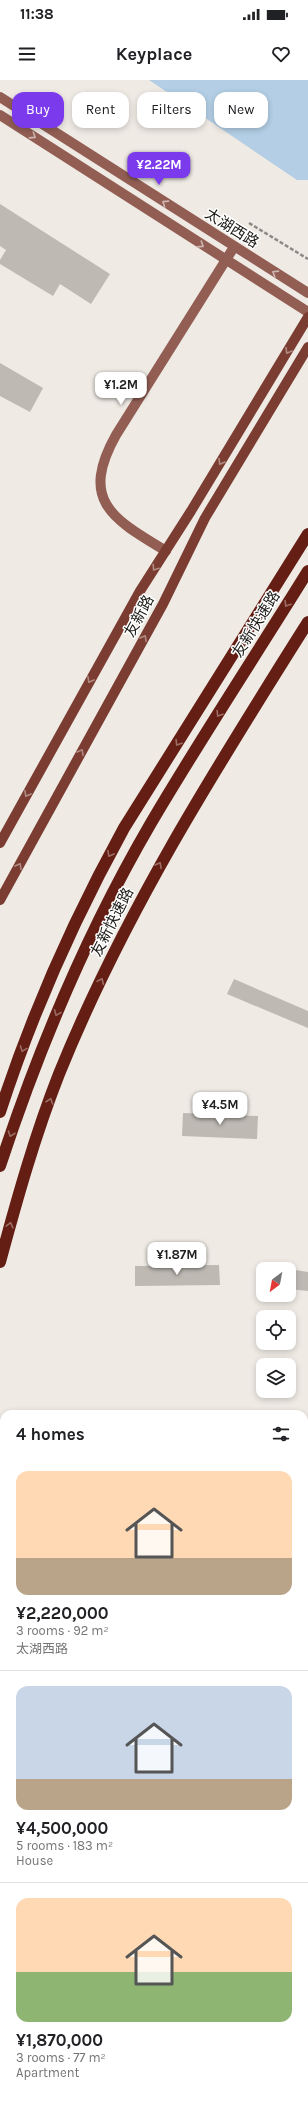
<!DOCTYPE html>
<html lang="en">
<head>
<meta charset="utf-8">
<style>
  body { margin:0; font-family:Karla,"Noto Sans SC",sans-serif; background:#f6f6f6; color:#202124; height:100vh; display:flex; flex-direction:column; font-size:15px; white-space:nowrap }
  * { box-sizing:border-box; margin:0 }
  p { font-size:13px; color:#757577 }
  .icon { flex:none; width:22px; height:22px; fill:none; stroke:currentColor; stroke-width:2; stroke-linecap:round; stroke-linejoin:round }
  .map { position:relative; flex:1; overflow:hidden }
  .panel { position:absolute; left:0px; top:1330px; width:308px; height:692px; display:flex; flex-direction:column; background:#fff; border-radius:12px 12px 0 0; box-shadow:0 2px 6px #0003 }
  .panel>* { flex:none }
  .banner { position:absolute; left:12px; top:12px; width:284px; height:36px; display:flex; gap:8px }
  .needle { width:26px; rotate:212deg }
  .buttons { position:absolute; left:256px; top:1182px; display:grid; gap:8px }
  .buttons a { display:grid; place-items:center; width:40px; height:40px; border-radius:8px; background:#fff; box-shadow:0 2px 6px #0003; font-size:20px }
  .price { position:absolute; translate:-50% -34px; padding:0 9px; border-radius:8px; background:#fff; color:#222; font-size:13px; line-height:26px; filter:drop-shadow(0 1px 2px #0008) }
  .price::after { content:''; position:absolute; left:50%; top:24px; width:12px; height:9px; margin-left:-6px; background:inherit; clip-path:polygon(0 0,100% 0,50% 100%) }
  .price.active { background:#7c3aed; color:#fff }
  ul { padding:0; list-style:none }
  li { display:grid; align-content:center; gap:8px; height:212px; padding:0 16px }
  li+li { border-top:1px solid #e0e0e0 }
  li span { display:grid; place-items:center; height:124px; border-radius:12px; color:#555 }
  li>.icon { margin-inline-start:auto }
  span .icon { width:72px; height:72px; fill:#fffc; stroke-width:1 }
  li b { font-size:17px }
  h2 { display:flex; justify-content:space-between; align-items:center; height:48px; padding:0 16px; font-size:17px }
  .tag { padding:0 14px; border-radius:12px; background:#fff; box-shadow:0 2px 6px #0003; font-size:14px; line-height:36px }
  .tag.active { background:#7c3aed; color:#fff }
  .status { display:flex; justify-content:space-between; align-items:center; height:28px; padding:0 20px; background:#fff; direction:ltr }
  .status svg { height:11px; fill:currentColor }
  header { display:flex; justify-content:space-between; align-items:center; height:52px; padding:0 16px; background:#fff; font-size:18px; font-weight:700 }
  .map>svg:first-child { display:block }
</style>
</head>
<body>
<div class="status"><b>11:38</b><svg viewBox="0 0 49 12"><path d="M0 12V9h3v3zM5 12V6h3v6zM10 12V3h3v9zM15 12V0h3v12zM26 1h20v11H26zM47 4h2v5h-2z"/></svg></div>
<header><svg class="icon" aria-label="menu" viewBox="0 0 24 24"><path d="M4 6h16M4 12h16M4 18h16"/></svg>Keyplace<svg class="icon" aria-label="heart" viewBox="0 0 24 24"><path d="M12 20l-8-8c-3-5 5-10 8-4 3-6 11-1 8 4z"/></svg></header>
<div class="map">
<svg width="308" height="2022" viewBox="0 0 308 2022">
  <rect width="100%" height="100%" fill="#efeae4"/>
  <!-- water -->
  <path fill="#b3cee5" d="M149,0H308V100H297Z
    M0,1771L4,1774V1943L0,1944Z"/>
  <!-- building -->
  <path fill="#beb9b3" d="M0,124L110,194L91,224L60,204L53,216L0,184V180L6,170L0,166Z
    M0,283L43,308L30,332L0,316Z
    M234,899L308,931V948L227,914Z
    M183,1033L258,1036L257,1059L182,1056Z
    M219,1185L220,1205L135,1206V1186Z
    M289,1189L308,1192V1211L289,1209Z
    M304,1380L308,1382V1401L304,1400Z
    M304,2006L308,2010V2016L302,2022H288L284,2018H304Z"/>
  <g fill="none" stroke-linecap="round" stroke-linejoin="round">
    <!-- path -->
    <path stroke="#8d8a85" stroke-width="2.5" stroke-dasharray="4 2" stroke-linecap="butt" d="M249,143L308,179"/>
    <!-- secondary -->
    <path stroke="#925e54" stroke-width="10" d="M0,17L308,213
      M0,35L308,232
      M166,471C113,439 79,421 116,355L234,167
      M58,2018V2022"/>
    <!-- primary -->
    <path stroke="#7b3d32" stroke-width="10" d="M0,763L140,511L191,431L308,237
      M0,820L163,524L205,438L308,267
      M0,1373L4,1375
      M0,1391L4,1392
      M304,1513L308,1515
      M304,1530L308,1532"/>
    <!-- highway -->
    <path stroke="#651e13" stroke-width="12" d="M0,1032C32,933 74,839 124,748L308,454
      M0,1086C39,967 88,851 151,743C201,658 256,575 308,491
      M0,1908L4,1928
      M0,2004L4,2022
      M24,2018L25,2022"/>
    <!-- highway-bridge -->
    <path stroke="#651e13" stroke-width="12" d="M0,1182C17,1119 35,1055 59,994C124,833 216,688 308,542"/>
  </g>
  <!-- one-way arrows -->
  <defs><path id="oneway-chevron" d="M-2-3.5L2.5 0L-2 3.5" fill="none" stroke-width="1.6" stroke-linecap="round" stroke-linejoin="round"/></defs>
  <g stroke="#ceb7b2">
    <use href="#oneway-chevron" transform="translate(33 56) rotate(33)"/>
    <use href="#oneway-chevron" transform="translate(165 123) rotate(-147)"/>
    <use href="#oneway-chevron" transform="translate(201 165) rotate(33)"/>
    <use href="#oneway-chevron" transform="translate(275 193) rotate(-148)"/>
  </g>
  <g stroke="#b08b84">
    <use href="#oneway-chevron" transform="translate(288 271) rotate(121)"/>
    <use href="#oneway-chevron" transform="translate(221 382) rotate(121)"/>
    <use href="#oneway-chevron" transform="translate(155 488) rotate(123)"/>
    <use href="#oneway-chevron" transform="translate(144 558) rotate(-61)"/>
    <use href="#oneway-chevron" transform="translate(90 600) rotate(119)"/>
    <use href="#oneway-chevron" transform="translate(81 672) rotate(-61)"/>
    <use href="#oneway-chevron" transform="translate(27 714) rotate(119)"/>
    <use href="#oneway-chevron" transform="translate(19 786) rotate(-61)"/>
  </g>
  <g stroke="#9b6d66">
    <use href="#oneway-chevron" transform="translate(287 524) rotate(122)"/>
    <use href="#oneway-chevron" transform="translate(219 634) rotate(122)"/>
    <use href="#oneway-chevron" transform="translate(178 663) rotate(122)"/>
    <use href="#oneway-chevron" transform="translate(110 774) rotate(119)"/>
    <use href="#oneway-chevron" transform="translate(159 785) rotate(-61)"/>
    <use href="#oneway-chevron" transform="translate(101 901) rotate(-66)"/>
    <use href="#oneway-chevron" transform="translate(57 933) rotate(112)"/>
    <use href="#oneway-chevron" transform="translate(23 969) rotate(110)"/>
    <use href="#oneway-chevron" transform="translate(50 1021) rotate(-71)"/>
    <use href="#oneway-chevron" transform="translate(11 1054) rotate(109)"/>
    <use href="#oneway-chevron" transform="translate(10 1145) rotate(-75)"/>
  </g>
  <g text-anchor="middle" stroke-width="3" stroke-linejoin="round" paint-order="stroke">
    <!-- street labels -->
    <g font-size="15" fill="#1b1a17" stroke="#fff">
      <text transform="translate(232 148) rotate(32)" y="5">太湖西路</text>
      <text transform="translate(139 536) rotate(-62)" y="5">友新路</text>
      <text transform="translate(256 544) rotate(-58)" y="5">友新快速路</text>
      <text transform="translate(112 842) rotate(-63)" y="5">友新快速路</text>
    </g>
  </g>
</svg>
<div class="buttons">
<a><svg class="needle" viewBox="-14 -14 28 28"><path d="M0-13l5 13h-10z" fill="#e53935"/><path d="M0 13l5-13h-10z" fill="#757577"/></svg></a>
<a><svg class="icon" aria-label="locate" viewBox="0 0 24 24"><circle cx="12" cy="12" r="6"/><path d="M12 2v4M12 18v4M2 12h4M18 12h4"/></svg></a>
<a><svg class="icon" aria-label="layers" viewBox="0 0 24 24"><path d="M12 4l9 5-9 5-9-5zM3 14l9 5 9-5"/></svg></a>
</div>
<b class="price active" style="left:159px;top:106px">¥2.22M</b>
<b class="price" style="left:121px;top:326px">¥1.2M</b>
<b class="price" style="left:220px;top:1046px">¥4.5M</b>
<b class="price" style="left:177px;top:1196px">¥1.87M</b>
<div class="banner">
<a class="tag active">Buy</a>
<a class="tag">Rent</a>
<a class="tag">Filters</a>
<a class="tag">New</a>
</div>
<section class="panel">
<h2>4 homes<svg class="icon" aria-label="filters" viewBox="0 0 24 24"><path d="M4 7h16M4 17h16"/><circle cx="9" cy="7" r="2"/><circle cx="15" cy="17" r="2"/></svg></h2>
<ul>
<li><span style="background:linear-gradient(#ffd9b3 70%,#b9a48a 0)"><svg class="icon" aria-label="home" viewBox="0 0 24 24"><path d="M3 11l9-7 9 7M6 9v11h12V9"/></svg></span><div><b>¥2,220,000</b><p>3 rooms · 92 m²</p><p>太湖西路</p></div></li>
<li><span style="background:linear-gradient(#c9d6e8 75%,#b9a48a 0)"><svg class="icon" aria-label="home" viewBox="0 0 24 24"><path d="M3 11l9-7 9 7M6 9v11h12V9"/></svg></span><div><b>¥4,500,000</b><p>5 rooms · 183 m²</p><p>House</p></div></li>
<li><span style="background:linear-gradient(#ffd9b3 60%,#8fb573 0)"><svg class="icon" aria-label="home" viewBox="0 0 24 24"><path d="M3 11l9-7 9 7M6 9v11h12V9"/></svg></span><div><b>¥1,870,000</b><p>3 rooms · 77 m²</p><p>Apartment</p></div></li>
</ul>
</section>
</div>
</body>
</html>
